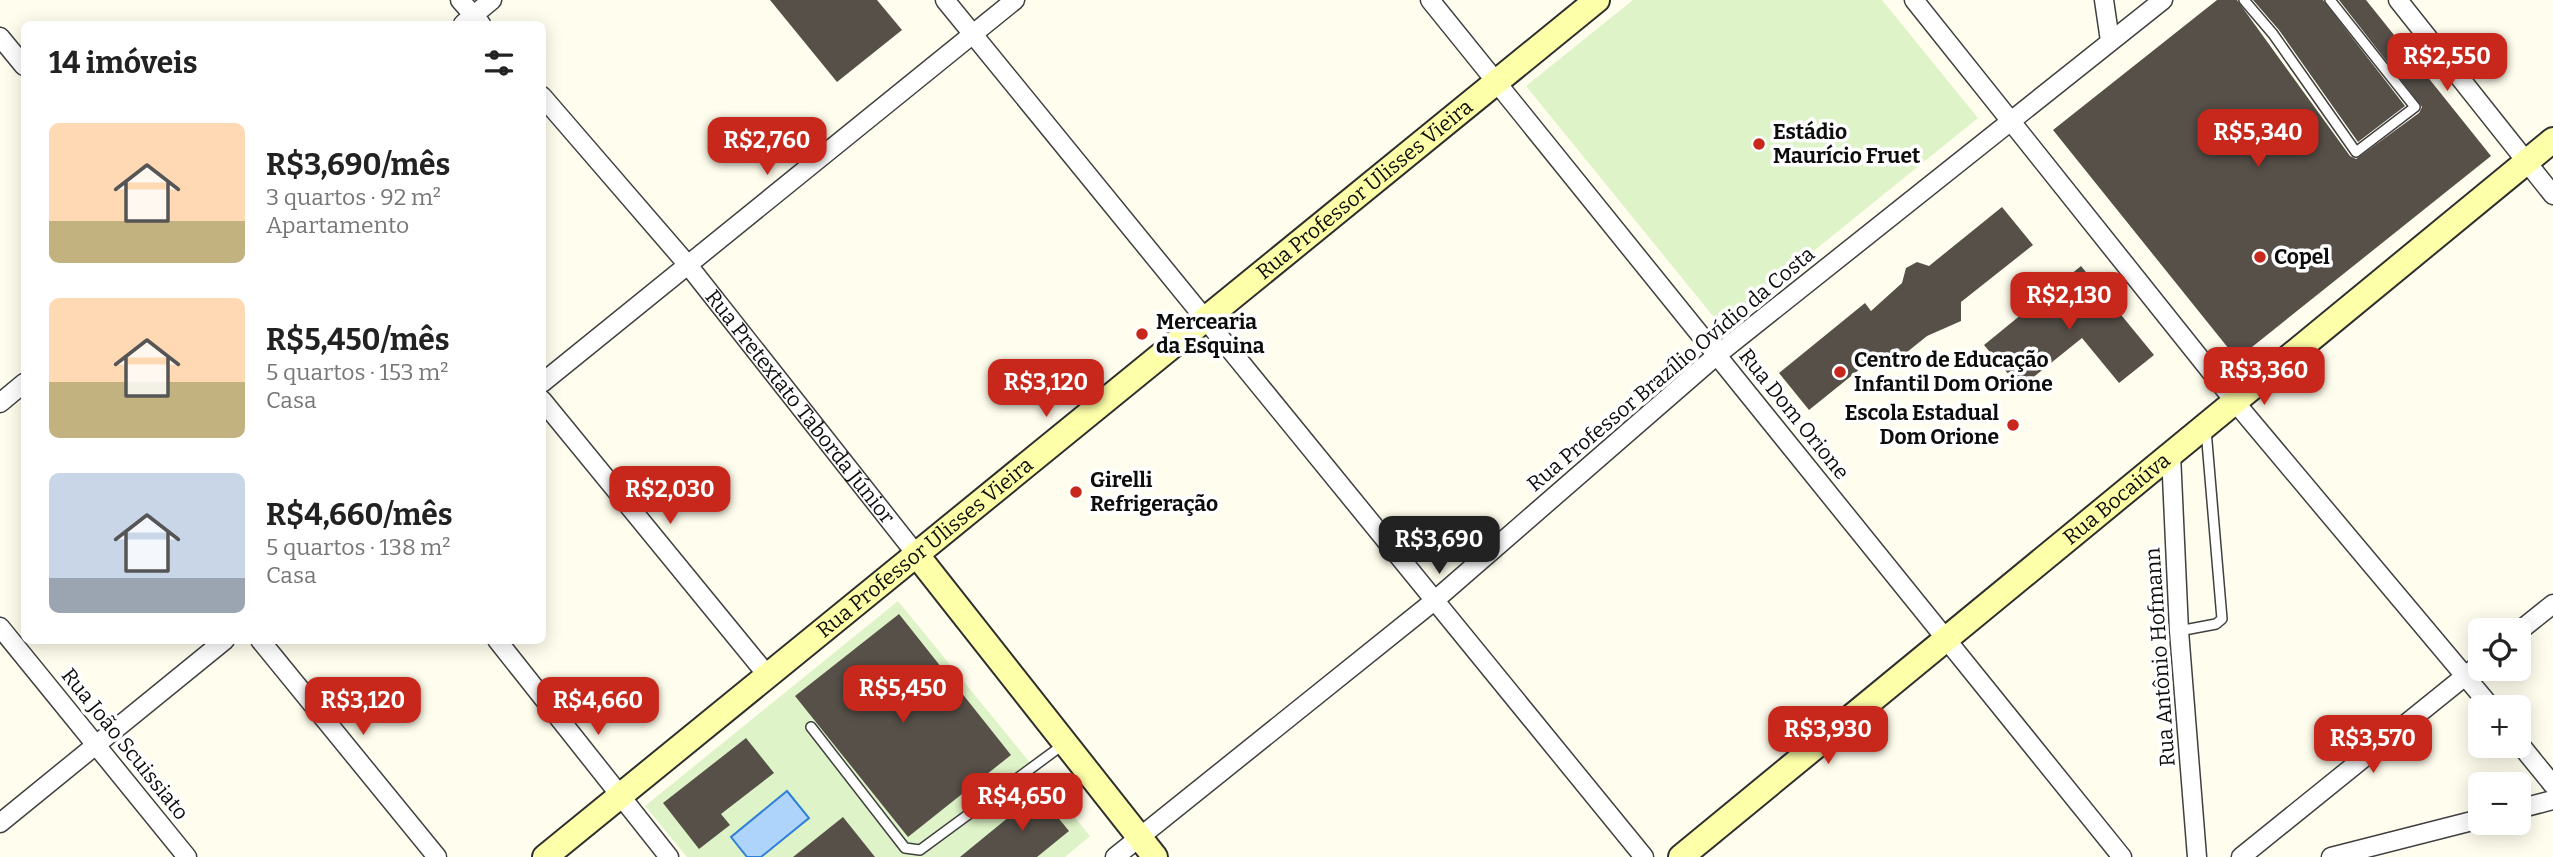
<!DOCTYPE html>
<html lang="pt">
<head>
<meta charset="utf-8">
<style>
  body { margin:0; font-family:Bitter,serif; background:#f2f2f2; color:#222; height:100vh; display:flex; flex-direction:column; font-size:26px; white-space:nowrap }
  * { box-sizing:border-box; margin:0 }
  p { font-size:23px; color:#767676 }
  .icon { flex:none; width:38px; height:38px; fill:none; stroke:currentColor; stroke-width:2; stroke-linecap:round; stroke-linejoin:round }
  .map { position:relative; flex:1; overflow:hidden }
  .sheet { position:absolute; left:21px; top:21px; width:525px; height:623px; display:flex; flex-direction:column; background:#fff; border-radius:10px; box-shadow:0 4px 18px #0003 }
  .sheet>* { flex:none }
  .buttons { position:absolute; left:2468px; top:618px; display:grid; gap:14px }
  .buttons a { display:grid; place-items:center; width:63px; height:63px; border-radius:10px; background:#fff; box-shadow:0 4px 18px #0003; font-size:35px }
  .price { position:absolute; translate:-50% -60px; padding:0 16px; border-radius:14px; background:#c8281b; color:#fff; font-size:23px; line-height:46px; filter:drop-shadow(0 2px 4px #0008) }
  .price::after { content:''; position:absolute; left:50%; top:42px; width:21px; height:16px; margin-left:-10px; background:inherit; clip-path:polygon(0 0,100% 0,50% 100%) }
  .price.active { background:#222; color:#fff }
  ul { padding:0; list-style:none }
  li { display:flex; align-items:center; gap:21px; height:175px; padding:0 28px }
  li span { display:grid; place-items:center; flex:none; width:196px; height:140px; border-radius:10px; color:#555 }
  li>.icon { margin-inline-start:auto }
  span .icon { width:84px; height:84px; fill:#fffc; stroke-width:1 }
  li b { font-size:30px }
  h2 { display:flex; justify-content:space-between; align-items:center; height:84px; padding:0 28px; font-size:30px }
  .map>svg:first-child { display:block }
</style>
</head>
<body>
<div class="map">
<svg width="2553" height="857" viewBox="0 0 2553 857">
  <rect width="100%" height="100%" fill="#fffeee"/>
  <!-- pitch -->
  <path fill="#def3c7" d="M1633,0H1882L1978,118L1721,326L1526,86Z
    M898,601L1090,836L1065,857H687L645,806Z"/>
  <!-- water -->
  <path fill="#aed4fb" stroke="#2f7fd7" stroke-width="2" d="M787,791L809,818L761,857H747L731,837Z"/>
  <!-- building -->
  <path fill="#575049" d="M770,0H877L902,30L837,82Z
    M2217,0H2237L2350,156L2356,159L2419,113L2422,107L2339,0H2366L2491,156L2237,359L2053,130Z
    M2253,0H2323L2405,106L2358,142L2279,30Z
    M2002,207L2033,245L1961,302V321L1927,336L1891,365L1881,352L1809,410L1779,373L1865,303L1871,311L1902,283L1906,268L1917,262L1929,266Z
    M2081,266L2154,355L2119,383L2082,338L2020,388L1984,345Z
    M899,614L1011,755L908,837L795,696Z
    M746,738L774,773L721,814L730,825L699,849L663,803Z
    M1038,793L1069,831L1037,857H960Z
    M843,817L875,857H793Z"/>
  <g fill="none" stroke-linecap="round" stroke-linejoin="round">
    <!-- lane casing -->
    <g stroke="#404040" stroke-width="12">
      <path id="lane" d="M2244,0L2273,34L2356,152L2415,107L2330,0
        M2179,631L2216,624L2222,619L2206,430
        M811,727L905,848L920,850L1064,744"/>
    </g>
    <!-- street casing -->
    <g stroke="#404040" stroke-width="21">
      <g id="street">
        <path d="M460,0L481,24"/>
        <path d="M945,0L1644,857"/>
        <path d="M1430,0L2122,857"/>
        <path d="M1914,0L2235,402L2491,707"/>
        <path d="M2104,0L2110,41"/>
        <path d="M2398,0L2553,195"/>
        <path d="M463,24L492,0"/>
        <path d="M0,37L24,66"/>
        <path id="s1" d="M542,96L688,265L916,554"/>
        <path d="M542,383L1015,0"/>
        <path d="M542,400L768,676"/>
        <path d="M0,403L24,383"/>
        <path d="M2171,454L2179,631L2197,857"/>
        <path d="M0,627L187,857"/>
        <path d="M2518,632L2553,604"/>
        <path d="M260,640L437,857"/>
        <path d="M497,640L669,857"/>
        <path d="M2518,742L2553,785"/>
        <path d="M2518,809L2553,800"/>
        <path d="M0,823L225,640"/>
        <path d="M1115,857L1434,601L1717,355L2163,0"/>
        <path d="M2241,857L2480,664"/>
        <path d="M2331,857L2480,819"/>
      </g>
    </g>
    <!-- secondary casing -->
    <g stroke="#2f2f2f" stroke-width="28">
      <g id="secondary">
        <path d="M916,554L1155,857"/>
        <path id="s2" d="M545,857L1597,0"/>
        <path id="s3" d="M1681,857L2553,140"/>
      </g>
    </g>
    <!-- lane -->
    <use href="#lane" stroke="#fff" stroke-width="9"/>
    <!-- street -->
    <use href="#street" stroke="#fff" stroke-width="18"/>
    <!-- secondary -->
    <use href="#secondary" stroke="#feffa9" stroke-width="24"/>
  </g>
  <!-- markers -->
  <g fill="#c8281b" stroke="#fff" stroke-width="2.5">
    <circle cx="1759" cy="144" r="7"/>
    <circle cx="2260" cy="257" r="7"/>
    <circle cx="1142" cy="334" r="7"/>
    <circle cx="1840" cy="372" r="7"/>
    <circle cx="2013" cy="425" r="7"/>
    <circle cx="1076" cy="492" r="7"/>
  </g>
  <g text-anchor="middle" stroke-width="7" stroke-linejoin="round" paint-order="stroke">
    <!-- poi labels -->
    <g font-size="21" font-weight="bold" fill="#0d0d0d" stroke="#fff" text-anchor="start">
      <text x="1773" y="139">Estádio<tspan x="1773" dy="24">Maurício Fruet</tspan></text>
      <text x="2274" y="264">Copel</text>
      <text x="1156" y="329">Mercearia<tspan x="1156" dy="24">da Esquina</tspan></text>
      <text x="1854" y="367">Centro de Educação<tspan x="1854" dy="24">Infantil Dom Orione</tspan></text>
      <text x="1999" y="420" text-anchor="end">Escola Estadual<tspan x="1999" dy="24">Dom Orione</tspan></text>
      <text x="1090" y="487">Girelli<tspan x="1090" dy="24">Refrigeração</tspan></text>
    </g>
    <!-- street labels -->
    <g font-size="21" fill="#0d0d0d" stroke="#fff">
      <text dy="7" stroke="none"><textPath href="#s2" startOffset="1057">Rua Professor Ulisses Vieira</textPath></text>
      <text transform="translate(1671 369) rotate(-40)" y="7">Rua Professor Brazílio Ovídio da Costa</text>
      <text dy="7" stroke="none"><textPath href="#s1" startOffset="404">Rua Pretextato Taborda Júnior</textPath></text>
      <text transform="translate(1794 414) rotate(51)" y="7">Rua Dom Orione</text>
      <text dy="7" stroke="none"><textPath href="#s3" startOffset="564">Rua Bocaiúva</textPath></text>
      <text dy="7" stroke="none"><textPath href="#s2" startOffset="490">Rua Professor Ulisses Vieira</textPath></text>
      <text transform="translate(2160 657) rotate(-94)" y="7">Rua Antônio Hofmann</text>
      <text transform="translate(125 744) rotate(51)" y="7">Rua João Scuissiato</text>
    </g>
  </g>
</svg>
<div class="buttons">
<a><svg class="icon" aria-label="locate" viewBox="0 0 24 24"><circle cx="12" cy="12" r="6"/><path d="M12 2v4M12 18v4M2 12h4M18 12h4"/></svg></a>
<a>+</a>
<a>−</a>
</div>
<b class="price" style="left:2447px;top:93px">R$2,550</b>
<b class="price" style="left:2258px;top:169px">R$5,340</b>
<b class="price" style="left:767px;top:177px">R$2,760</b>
<b class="price" style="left:2069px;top:332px">R$2,130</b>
<b class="price" style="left:2264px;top:407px">R$3,360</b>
<b class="price" style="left:1046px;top:419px">R$3,120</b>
<b class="price" style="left:670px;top:526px">R$2,030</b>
<b class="price active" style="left:1439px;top:576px">R$3,690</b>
<b class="price" style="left:903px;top:725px">R$5,450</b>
<b class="price" style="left:363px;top:737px">R$3,120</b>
<b class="price" style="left:598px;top:737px">R$4,660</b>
<b class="price" style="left:1828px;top:766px">R$3,930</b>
<b class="price" style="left:2373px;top:775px">R$3,570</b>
<b class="price" style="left:1022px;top:833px">R$4,650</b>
<section class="sheet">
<h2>14 imóveis<svg class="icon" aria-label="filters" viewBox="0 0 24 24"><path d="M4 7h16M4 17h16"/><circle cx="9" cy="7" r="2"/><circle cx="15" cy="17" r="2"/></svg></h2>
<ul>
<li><span style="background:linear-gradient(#ffd9b3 70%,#c2b280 0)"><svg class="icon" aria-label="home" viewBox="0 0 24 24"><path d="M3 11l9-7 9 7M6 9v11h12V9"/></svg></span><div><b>R$3,690/mês</b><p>3 quartos · 92 m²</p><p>Apartamento</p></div></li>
<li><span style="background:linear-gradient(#ffd9b3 60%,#c2b280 0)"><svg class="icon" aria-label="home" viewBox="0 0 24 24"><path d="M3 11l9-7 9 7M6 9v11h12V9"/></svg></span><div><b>R$5,450/mês</b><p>5 quartos · 153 m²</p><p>Casa</p></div></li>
<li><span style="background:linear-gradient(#c9d6e8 75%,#9aa5b1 0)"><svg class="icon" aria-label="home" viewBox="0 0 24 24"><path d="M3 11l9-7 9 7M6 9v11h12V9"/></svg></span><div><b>R$4,660/mês</b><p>5 quartos · 138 m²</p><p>Casa</p></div></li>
</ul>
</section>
</div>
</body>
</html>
